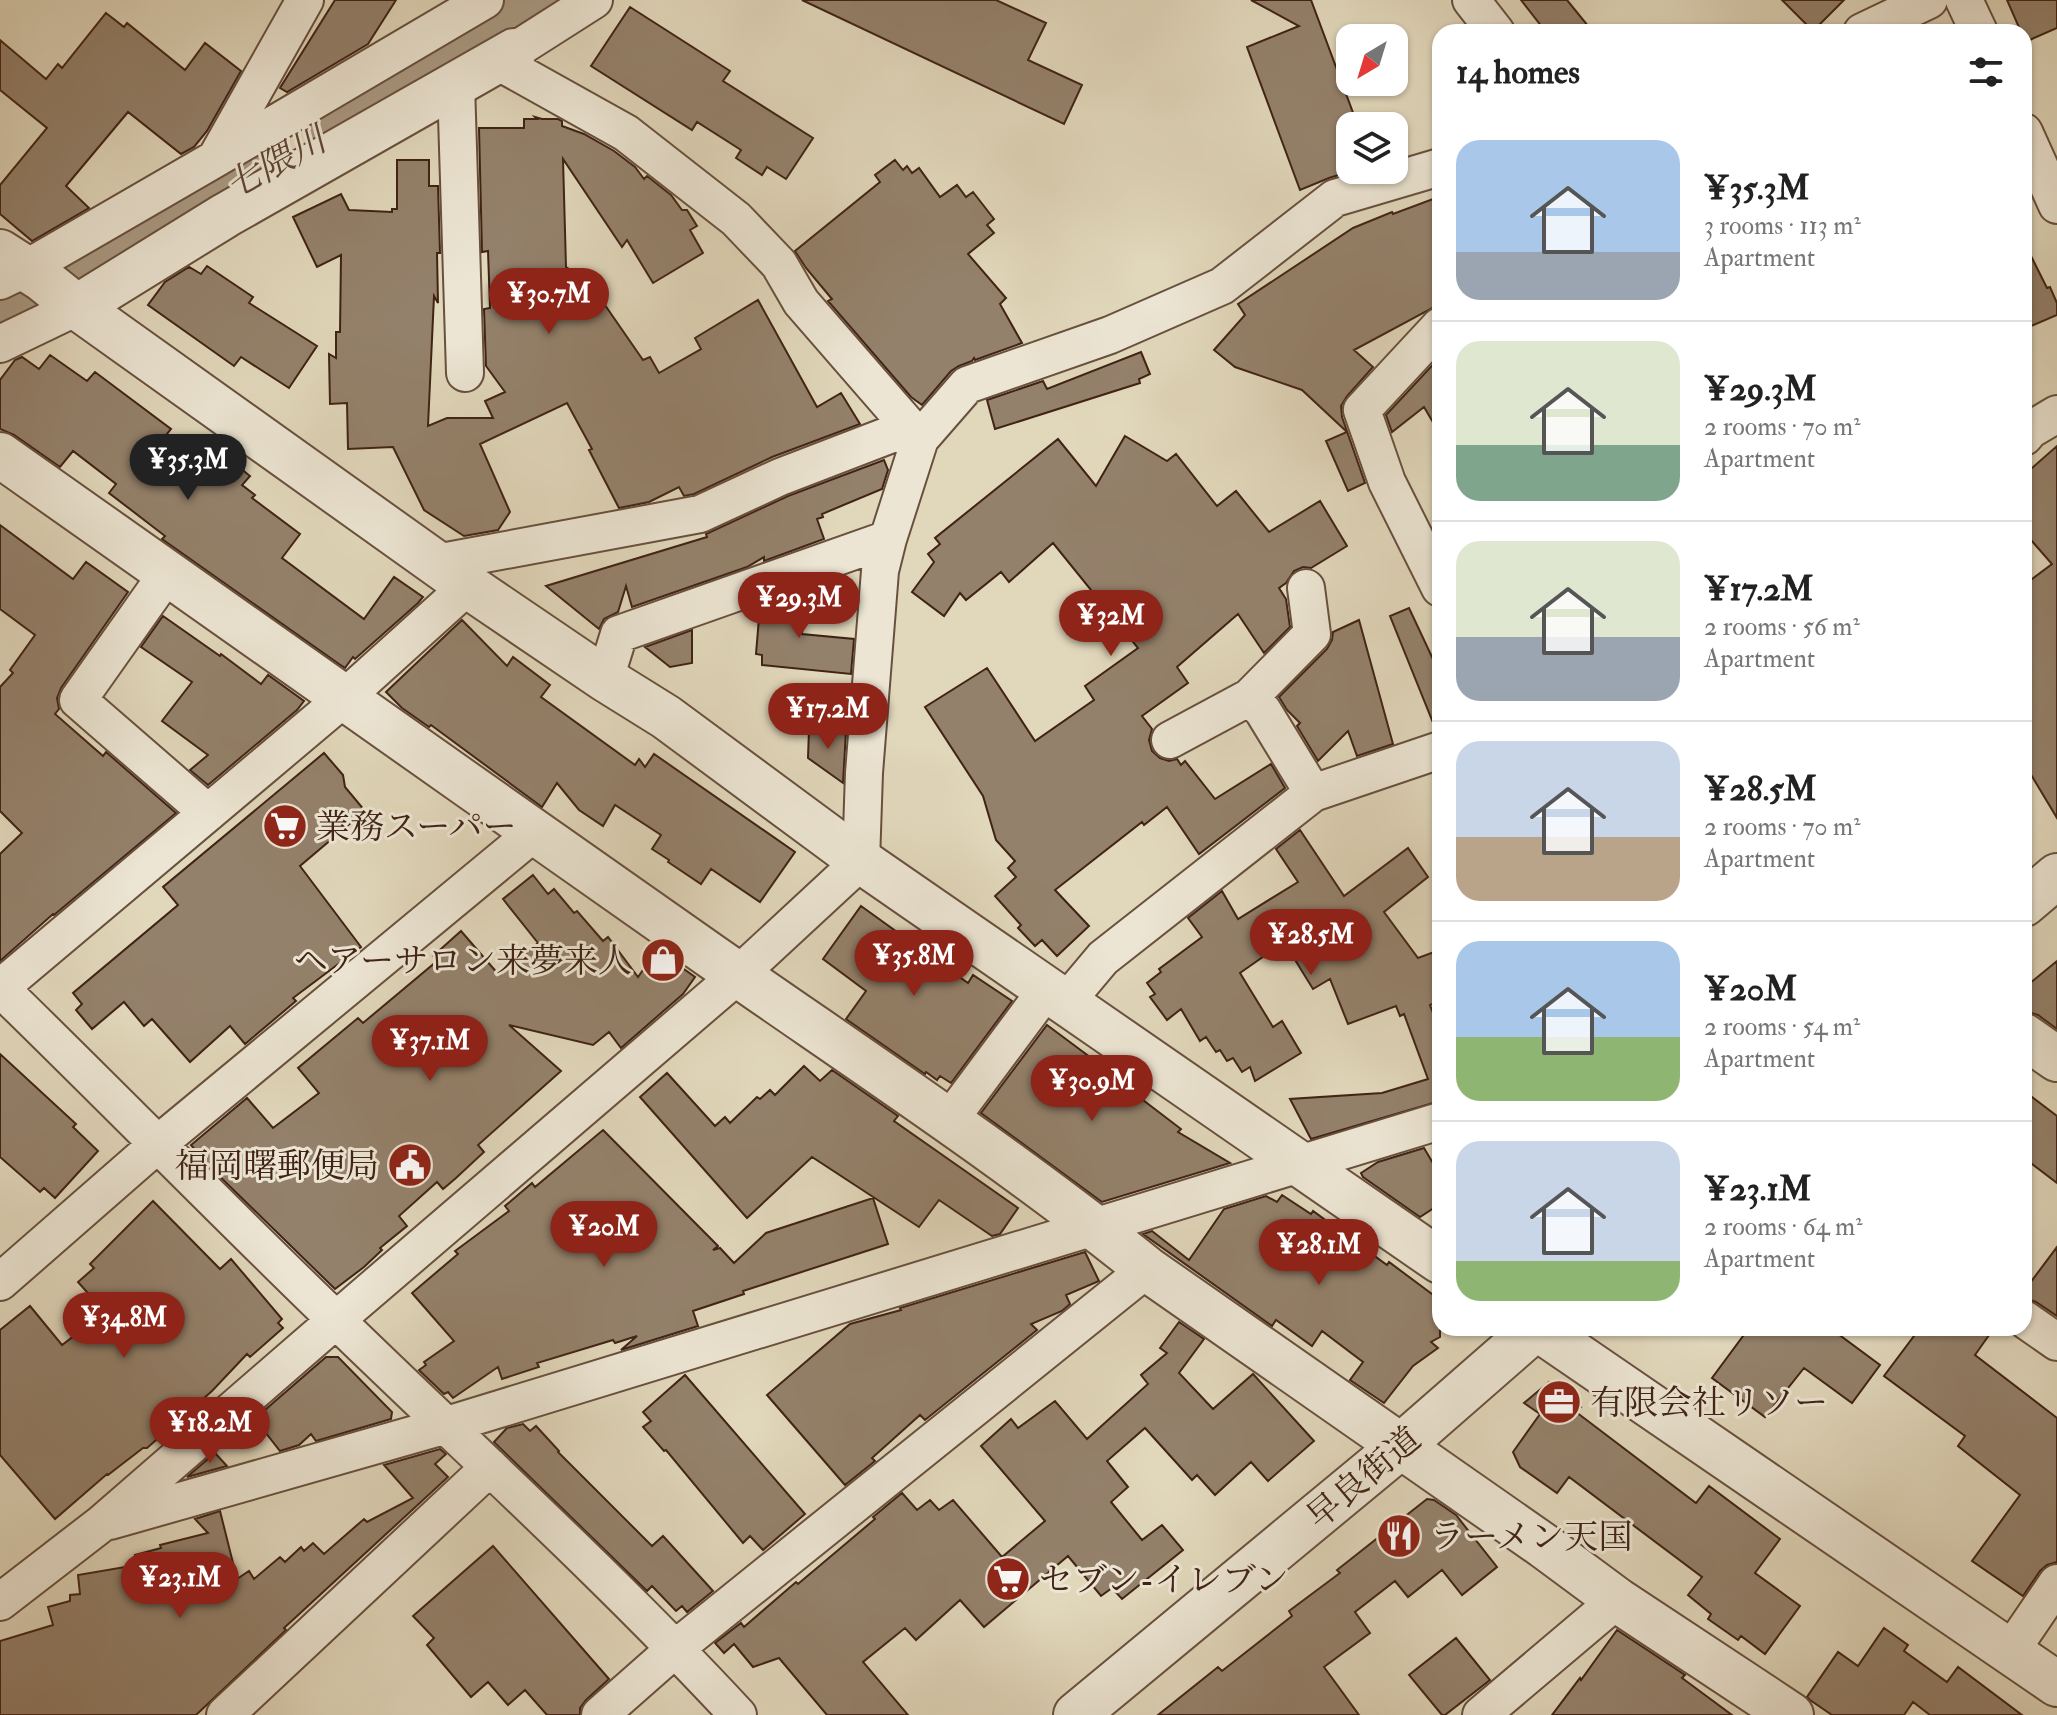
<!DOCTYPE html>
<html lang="en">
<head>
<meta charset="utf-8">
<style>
  body { margin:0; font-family:"IM FELL Double Pica","Noto Serif JP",serif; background:#f6f6f6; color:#222; height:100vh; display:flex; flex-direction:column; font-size:30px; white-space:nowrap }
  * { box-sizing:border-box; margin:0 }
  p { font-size:26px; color:#767676 }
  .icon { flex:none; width:44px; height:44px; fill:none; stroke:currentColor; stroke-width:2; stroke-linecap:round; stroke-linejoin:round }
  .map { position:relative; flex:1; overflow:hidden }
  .sheet { position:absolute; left:1432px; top:24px; width:600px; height:1312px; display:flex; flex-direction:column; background:#fff; border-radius:24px; box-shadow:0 2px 6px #0004 }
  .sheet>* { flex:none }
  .needle { width:52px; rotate:218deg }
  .buttons { position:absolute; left:1336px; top:24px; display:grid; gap:16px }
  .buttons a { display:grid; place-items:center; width:72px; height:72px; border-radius:16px; background:#fff; box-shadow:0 2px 6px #0004; font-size:40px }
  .price { position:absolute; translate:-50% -68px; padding:0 18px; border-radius:28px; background:#8f2418; color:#fff; font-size:26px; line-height:52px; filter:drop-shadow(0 2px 4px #0008) }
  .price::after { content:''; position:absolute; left:50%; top:48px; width:24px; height:18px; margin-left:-12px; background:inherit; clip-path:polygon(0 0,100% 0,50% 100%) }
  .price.on { background:#222; color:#fff }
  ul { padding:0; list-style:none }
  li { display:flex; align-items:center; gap:24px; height:200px; padding:0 24px }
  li+li { border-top:2px solid #e0e0e0 }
  li span { display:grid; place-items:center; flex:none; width:224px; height:160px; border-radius:24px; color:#555 }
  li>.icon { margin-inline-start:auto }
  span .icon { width:96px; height:96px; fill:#fffc; stroke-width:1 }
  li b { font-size:34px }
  h2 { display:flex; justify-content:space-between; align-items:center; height:96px; padding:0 24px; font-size:34px }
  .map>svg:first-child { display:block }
</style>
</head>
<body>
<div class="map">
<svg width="2057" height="1715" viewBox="0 0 2057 1715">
  <rect width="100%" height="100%" fill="#e1d7bb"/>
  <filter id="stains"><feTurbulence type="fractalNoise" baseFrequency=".0025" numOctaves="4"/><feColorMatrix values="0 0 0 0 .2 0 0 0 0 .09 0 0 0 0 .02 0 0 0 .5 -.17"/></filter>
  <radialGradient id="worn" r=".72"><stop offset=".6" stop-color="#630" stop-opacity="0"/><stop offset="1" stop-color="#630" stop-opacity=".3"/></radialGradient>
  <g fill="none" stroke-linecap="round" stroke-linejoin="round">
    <!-- river -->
    <path stroke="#aa9a83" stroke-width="58" d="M336,129L370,110L544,0
      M0,314L265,169"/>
  </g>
  <!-- building -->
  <path fill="#94816b" stroke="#402315" stroke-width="2" d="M335,0H396L368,44L287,92L280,88Z
    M802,0H996L1046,23L1028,60L1082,85L1064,124Z
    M1251,0H1311L1358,126H1350V170H1355L1329,178L1300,190L1247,47L1299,26Z
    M1521,0H1567L1593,32H1546Z
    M1782,0H1844L1813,31Z
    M2007,0H2057V28L2025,42L2024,32H2021Z
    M630,7L730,71L723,81L813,138L786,179L767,167L762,175L736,158L741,150L697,122L692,130L591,66Z
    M106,13L124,27L127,23L185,70L205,43L241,71L207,131L194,147L181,154L128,112L66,186L89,208L32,241L0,214V185L47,128L0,90V40L46,79L58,64L62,68Z
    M535,117L542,119H558L562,121V126L584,134L614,151L635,167L644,179L647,176L671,195L682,210H687L697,226L690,230L703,253L653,283L627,240L622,247L563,159L566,267L589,282L643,360L650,357L659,373L701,349L695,338L758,300L817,407L841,393L860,424L772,457L694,494L684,496L679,487L649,502L619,508L589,450L592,449L567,403L480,444L510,512L498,530L464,536L424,510L393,447L348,449L347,403L330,404L329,354L336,358V332H340L341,255L317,267L293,217L341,194L349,210L392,212V209H397V160H429V186H438L440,253H437L438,303L434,296L428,426L447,418H493L485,401L505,392L486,366L484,309L490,308L488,251L482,252L479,128H524V119H537Z
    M895,160L903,170L907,166L912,173L919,168L940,197L957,185L966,197L973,192L994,219L987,225L994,233L968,254L1006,298L1000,304L1022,343L975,360L974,358L972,361L959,366L951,371L922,405L911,397L828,301L832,299L806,268L795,251L880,182L875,175Z
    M1433,199L1440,216V304L1354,350L1373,367L1347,396L1341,406L1342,417L1365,483L1348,491L1326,441L1347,432L1302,390L1235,367L1214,350L1245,315L1238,304L1353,228L1392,212L1393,214Z
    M2024,242L2047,288L2050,287L2057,303V315L2024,329Z
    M207,266L253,297L249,303L317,346L289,388L241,357L234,366L148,305L165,282L189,267L201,274Z
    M1141,352L1150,374L1139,379L1140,383L995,429L987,400L1043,381L1047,389Z
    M50,355L87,381L95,372L171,429L162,440L206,474L215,463L222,468L229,459L250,476L242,485L255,495L252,498L300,534L282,558L364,619L394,577L423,597L418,603L355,659L353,657L345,668L339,664L162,539L165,536L109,493L116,484L73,451L60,467L14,435L0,429V380L15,360L22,357L39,369Z
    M1440,357V434L1424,407L1392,432L1386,415Z
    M1125,436L1167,461L1176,454L1217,506L1236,491L1269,532L1320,501L1347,546L1311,568L1303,567L1294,571L1286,583L1279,588L1286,599L1290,627L1264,653L1238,614L1177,667L1188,683L1142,716L1152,729L1149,740L1152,751L1160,758L1169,761L1177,759L1181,765L1185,761L1215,799L1271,764L1285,788L1199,854L1167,807L1144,825L1142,822L1055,890L1089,926L1057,956L1042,940L1035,946L1018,928L1021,925L995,896L1016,877L1008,868L1015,861L996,840L983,796L925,707L987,668L1035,741L1094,700L1085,686L1138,648L1053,543L1009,582L1001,572L966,600L960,593L944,616L912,592L934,562L928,554L940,544L935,538L1058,439L1096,486Z
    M2057,446V818L2024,763V585L2052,564L2024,532V475Z
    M884,460L888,470L882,489L822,514L823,517L817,519L824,539L764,561V557L747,567L632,607L626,586L618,612L604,619L599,629L546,586L707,537L706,534L788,496Z
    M0,525L73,579L86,562L128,592L61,688L57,698L59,709L55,714L103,756L106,752L176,813L54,915L53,914L0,961V854L22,833L0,811V687L13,673L10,670L35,635L0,609Z
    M805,590L802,634L854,639L851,674L762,665V655L756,654L760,606Z
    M1409,608L1440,674V730H1436L1390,616Z
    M163,616L220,656L221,654L261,684L268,675L304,701L297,710L208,785L190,770L208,755L162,721L192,682L141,647Z
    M462,620L507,666L513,657L550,685L541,697L635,765L639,759L645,767L654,754L795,852L760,902L711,869L701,884L668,862L669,860L652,849L661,835L615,805L603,826L579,810L557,783L542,807L431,725L429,727L402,708L386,692Z
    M1359,620L1393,744L1357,756L1348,731L1318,761L1297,726L1300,723L1287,710L1279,697L1327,649L1332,640L1333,632Z
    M692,630V663L670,667L645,647Z
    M809,729L846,731L843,783L808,758Z
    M324,753L343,775L345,787L365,811L300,866L361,947L293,998L296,1001L245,1044L230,1026L190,1062L152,1019L144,1026L124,1002L92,1029L76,1010L82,1004L73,993L178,905L163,887Z
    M1300,830L1344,896L1408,848L1428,877L1384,912L1418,958L1434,952L1440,968V1001L1430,1005L1440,1031V1101L1311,1139L1290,1099L1382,1093L1428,1079L1404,1014L1400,1016L1396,1006L1348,1024L1330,979L1313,989L1284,942L1240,973L1273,1027L1282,1021L1301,1053L1255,1081L1250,1067L1242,1072L1233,1058L1227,1061L1220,1050L1216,1052L1206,1037L1200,1041L1181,1009L1167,1020L1150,997L1155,994L1147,983L1161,972L1159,969L1202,937L1188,918L1222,891L1238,919L1298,882L1276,849Z
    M533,875L548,894L554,889L574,913L577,911L603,941L608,937L638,977L657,950L695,977L683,994L621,1048L609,1032L593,1045L509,1025L561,1071L478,1145L484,1152L456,1178L443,1189L437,1182L399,1216L407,1226L380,1248L382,1250L364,1267L335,1289L211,1168L191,1145L247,1098L273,1128L319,1093L298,1068L358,1018L363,1023L437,961L433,956L461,931L499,975L538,943L503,899Z
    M861,906L968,983L973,975L1012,1001L951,1083L940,1076L937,1080L926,1072L925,1074L846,1019L866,991L823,959Z
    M2057,961V1029L2038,1015L2024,1011V988Z
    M1047,1025L1106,1069L1105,1071L1181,1129L1178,1132L1230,1163L1102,1202L981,1113Z
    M0,1054L76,1124L73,1127L98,1151L55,1198L44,1188L40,1192L0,1157Z
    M804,1066L820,1081L832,1070L898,1116L894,1121L1018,1208L1000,1234L992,1236L939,1200L919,1227L812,1157L747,1218L640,1097L667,1073L715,1126L725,1117L730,1123L757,1097L760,1099L770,1090L775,1095Z
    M2024,1091L2057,1116V1183L2024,1158Z
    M603,1130L718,1246L713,1250L720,1248L734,1263L766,1233L873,1198L888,1244L743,1291L744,1294L693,1311L698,1326L621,1350L637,1336L615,1343L613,1340L537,1363L539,1367L502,1379L498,1367L453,1398L448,1392L444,1394L419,1370L426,1365L424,1362L454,1341L412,1293L458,1254L455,1251L509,1211L505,1206L532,1183L535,1187Z
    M1424,1148L1440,1175V1204L1420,1217L1363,1177L1361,1173L1378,1162Z
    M1282,1195L1311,1214L1313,1211L1387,1265L1389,1262L1440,1300V1337L1431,1342L1438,1348L1413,1366L1384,1403L1350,1380L1363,1362L1322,1331L1312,1346L1276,1320L1272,1326L1143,1234L1152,1231L1189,1260L1224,1209L1266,1196L1277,1202Z
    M153,1201L220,1269L231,1259L282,1319L278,1323L283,1328L250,1357L247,1354L212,1391L147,1448H143L108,1475L107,1474L55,1519L0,1455V1330L30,1306L62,1345L105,1312L78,1282L94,1268L90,1264Z
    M2057,1247V1316L2036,1302L2024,1298V1291Z
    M1085,1252L1099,1281L1066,1295L1070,1304L1062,1311L1031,1324L1037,1330L925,1420L920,1415L872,1458L875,1461L845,1485L767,1395L850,1324L901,1310L900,1308Z
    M1179,1322L1204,1339L1179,1373L1213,1409L1253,1374L1314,1441L1268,1481L1251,1462L1215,1495L1197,1475L1192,1480L1145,1428L1107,1461L1128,1487L1111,1502L1142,1540L1162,1525L1183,1550L1122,1599L1112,1588L1101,1596L1068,1556L984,1627L960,1600L916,1640L905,1628L863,1662L908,1715H827L779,1658L753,1667L734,1644L724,1653L715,1643L741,1623L744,1627L796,1582L798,1584L875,1519L873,1517L902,1493L917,1510L930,1500L939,1510L953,1500L1002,1557L1045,1521L981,1446L1011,1419L1018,1428L1055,1401L1087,1439L1148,1384L1141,1375L1167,1353L1160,1348Z
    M1749,1328H1830L1880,1365L1852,1403L1804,1368L1765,1417L1712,1378Z
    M1920,1328H1994L1975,1355L2057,1418V1562L2047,1565L2040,1571L2023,1596L1972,1561L2020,1495L1958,1446L1965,1436L1884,1376Z
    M326,1357H338L392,1412L391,1419L316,1441L311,1434L299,1445L280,1451L258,1423V1416Z
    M685,1375L805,1514L763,1550L750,1536L743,1543L666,1450L664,1451L643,1427L651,1421L643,1412Z
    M1549,1382L1581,1407L1576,1412L1696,1503L1709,1486L1780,1539L1755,1573L1800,1606L1765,1654L1741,1636L1738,1640L1708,1619L1711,1614L1688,1595L1702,1577L1569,1477L1557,1493L1520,1467L1513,1452L1540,1414L1524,1403Z
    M523,1424L530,1431L536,1426L559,1451L558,1452L652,1546L663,1536L713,1591L687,1612L682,1606L676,1611L652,1586L647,1591L494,1442L507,1428Z
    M440,1449L446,1454L435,1464L448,1477L284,1628L286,1630L196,1715H0V1641L53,1625L48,1607L70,1601V1595L80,1594L78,1575L137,1565L135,1555L161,1548L160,1545L208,1533L195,1519L220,1511L237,1579L249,1571L254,1579L280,1557L285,1562L301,1547L304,1551L313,1543L324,1554L364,1519L367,1522L413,1498L384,1465Z
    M215,1453L227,1466L187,1477Z
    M1427,1499L1434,1500L1456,1515L1497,1567L1462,1595L1442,1570L1408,1597L1395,1581L1355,1612L1370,1633L1324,1667L1359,1715H1158L1218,1667L1222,1671L1292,1616L1289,1611L1340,1573L1337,1570Z
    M493,1546L609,1679L586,1700L580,1708V1715H547L525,1690L508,1705L488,1682L471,1697L427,1645L434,1638L413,1616Z
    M1884,1628L1908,1645L1904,1651L1947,1682L1958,1667L2022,1715H1930L1913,1702L1904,1715H1832L1810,1700L1807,1697L1838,1652L1858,1666Z
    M1617,1630L1685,1675L1682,1678L1732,1715H1552L1580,1678L1581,1680Z
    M1456,1638L1490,1680L1445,1715H1442L1409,1675Z"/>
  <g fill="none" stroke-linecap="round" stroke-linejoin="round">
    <!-- minor casing -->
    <g stroke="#68503e" stroke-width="40">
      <path id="minor" d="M1471,0L1496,32
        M1964,0L1979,32
        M1862,32L1929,0
        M514,51L594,0
        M497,61L626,133L736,219L779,264L801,302L920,439
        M456,84L465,373
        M2024,132L2057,205
        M216,158L305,0
        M0,281L25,269L215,159L485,0
        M1440,326L1362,410L1387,482L1440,588
        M0,344L77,307
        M2024,437L2030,430L2057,414
        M436,563L700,514L780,477L910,427
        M167,574L78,700L208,813
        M605,679L619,634L888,539
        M1250,697L1312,634L1306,588
        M1170,740L1250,697L1263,711L1313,793
        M0,988C113,1098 223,1211 336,1320C471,1451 610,1577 738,1715
        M0,988L343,699L468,586
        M1066,1002L1103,958L1313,793L1440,750
        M948,1122L1047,989
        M0,1282L159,1143L535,832
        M2024,1319L2057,1342
        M110,1521L447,1425L1440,1121
        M0,1602L101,1524L336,1320L738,975L861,861L864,773L880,571L888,539L920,439L967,385L1110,335L1222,286L1335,198L1440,167
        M2010,1652L2057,1583
        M225,1715L490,1467
        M600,1715L676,1648L1147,1269
        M1481,1715L1617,1600"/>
    </g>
    <!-- tertiary casing -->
    <g stroke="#68503e" stroke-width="48">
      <path id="tertiary" d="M0,252L42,279L77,307L468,586L605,679L666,717L861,861L1440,1261
        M77,307L226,215L514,51
        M0,455C236,623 474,789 711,956C857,1058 1008,1157 1147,1269L1544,1546L1617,1600L1791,1715
        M2024,904L2057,876
        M2024,1036L2057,1059
        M1537,1328L2057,1684
        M1076,1715L1401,1446L1536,1328"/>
    </g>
    <!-- minor -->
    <use href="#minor" stroke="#ece5d3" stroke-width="36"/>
    <!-- tertiary -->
    <use href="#tertiary" stroke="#ece5d3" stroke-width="44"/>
  </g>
  <!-- icons -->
  <defs>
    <g id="supermarket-disc" transform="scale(2.3)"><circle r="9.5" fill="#8f2418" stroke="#ece5d3"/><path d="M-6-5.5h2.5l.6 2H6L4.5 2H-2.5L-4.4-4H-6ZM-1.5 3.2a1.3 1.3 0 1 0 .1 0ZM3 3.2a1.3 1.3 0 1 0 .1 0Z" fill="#fff"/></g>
    <g id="shop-disc" transform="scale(2.3)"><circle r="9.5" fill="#8f2418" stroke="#ece5d3"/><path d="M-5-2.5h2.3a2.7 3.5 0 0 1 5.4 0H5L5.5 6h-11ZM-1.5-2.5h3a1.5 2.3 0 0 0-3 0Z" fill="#fff"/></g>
    <g id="civic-disc" transform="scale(2.3)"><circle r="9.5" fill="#8f2418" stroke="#ece5d3"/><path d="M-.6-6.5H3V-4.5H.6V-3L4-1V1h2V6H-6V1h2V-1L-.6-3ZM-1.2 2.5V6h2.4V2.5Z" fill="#fff"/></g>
    <g id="office-disc" transform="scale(2.3)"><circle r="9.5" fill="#8f2418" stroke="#ece5d3"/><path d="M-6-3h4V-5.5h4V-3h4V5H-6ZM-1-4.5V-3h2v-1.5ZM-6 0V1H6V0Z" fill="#fff"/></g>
    <g id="restaurant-disc" transform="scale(2.3)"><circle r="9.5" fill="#8f2418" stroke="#ece5d3"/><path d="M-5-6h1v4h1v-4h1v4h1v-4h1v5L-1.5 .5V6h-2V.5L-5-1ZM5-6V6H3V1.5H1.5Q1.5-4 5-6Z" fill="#fff"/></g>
  </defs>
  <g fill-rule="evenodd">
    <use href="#supermarket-disc" x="285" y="826"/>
    <use href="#shop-disc" x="663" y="960"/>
    <use href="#civic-disc" x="410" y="1165"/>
    <use href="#office-disc" x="1559" y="1402"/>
    <use href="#restaurant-disc" x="1399" y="1536"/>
    <use href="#supermarket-disc" x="1008" y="1579"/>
  </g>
  <g text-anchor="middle" stroke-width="6" stroke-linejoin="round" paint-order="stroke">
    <!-- poi labels -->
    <g font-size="34" fill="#402315" stroke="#ece5d3" text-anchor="start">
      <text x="316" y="838">業務スーパー</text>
      <text x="632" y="972" text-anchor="end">ヘアーサロン来夢来人</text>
      <text x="379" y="1177" text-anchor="end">福岡曙郵便局</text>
      <text x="1590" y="1414">有限会社リソー</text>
      <text x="1430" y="1548">ラーメン天国</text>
      <text x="1039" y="1591">セブン-イレブン</text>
    </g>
    <!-- street labels -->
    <g font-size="34" fill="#402315" stroke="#ece5d3">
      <text transform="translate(1363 1477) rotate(-40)" y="12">早良街道</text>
    </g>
    <!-- water labels -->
    <g font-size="36" font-style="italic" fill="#604736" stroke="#ece5d3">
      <text transform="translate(275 162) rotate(-29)" y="13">七隈川</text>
    </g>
  </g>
  <rect width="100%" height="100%" filter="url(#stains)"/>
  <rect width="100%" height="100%" fill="url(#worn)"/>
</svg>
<div class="buttons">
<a><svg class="needle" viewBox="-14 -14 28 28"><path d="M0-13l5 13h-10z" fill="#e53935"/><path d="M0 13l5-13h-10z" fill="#767676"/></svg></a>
<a><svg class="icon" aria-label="layers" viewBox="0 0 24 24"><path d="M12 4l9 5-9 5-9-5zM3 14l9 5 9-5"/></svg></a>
</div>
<b class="price" style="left:549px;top:336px">¥30.7M</b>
<b class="price on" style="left:188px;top:502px">¥35.3M</b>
<b class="price" style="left:799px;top:640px">¥29.3M</b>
<b class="price" style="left:1111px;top:658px">¥32M</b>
<b class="price" style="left:828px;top:751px">¥17.2M</b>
<b class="price" style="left:1311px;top:977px">¥28.5M</b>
<b class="price" style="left:914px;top:998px">¥35.8M</b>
<b class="price" style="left:430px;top:1083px">¥37.1M</b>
<b class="price" style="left:1092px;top:1123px">¥30.9M</b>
<b class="price" style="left:604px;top:1269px">¥20M</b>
<b class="price" style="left:1319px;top:1287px">¥28.1M</b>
<b class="price" style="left:124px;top:1360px">¥34.8M</b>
<b class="price" style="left:210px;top:1465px">¥18.2M</b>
<b class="price" style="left:180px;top:1620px">¥23.1M</b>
<section class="sheet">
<h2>14 homes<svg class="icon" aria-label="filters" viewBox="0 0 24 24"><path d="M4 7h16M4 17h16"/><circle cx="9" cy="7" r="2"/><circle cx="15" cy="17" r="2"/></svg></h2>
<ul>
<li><span style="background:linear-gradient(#a9c7e8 70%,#9aa5b1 0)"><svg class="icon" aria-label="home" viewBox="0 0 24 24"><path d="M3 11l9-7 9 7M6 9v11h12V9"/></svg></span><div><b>¥35.3M</b><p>3 rooms · 113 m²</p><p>Apartment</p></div></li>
<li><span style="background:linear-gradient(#dfe7d0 65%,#7fa58c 0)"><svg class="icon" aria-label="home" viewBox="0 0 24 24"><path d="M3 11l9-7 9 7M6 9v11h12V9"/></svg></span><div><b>¥29.3M</b><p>2 rooms · 70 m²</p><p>Apartment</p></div></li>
<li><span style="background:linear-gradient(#dfe7d0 60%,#9aa5b1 0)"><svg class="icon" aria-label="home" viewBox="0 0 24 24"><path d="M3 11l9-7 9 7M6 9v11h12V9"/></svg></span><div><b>¥17.2M</b><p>2 rooms · 56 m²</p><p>Apartment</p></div></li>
<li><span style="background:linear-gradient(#c9d6e8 60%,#b9a48a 0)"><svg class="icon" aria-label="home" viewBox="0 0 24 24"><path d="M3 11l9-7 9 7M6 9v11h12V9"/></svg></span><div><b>¥28.5M</b><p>2 rooms · 70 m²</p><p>Apartment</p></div></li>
<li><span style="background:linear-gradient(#a9c7e8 60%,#8fb573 0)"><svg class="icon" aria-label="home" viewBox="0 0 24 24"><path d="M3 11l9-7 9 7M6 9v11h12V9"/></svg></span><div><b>¥20M</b><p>2 rooms · 54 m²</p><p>Apartment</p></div></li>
<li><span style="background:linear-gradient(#c9d6e8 75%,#8fb573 0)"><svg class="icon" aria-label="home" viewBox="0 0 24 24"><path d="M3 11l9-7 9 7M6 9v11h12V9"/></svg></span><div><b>¥23.1M</b><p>2 rooms · 64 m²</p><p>Apartment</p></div></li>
</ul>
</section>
</div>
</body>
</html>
